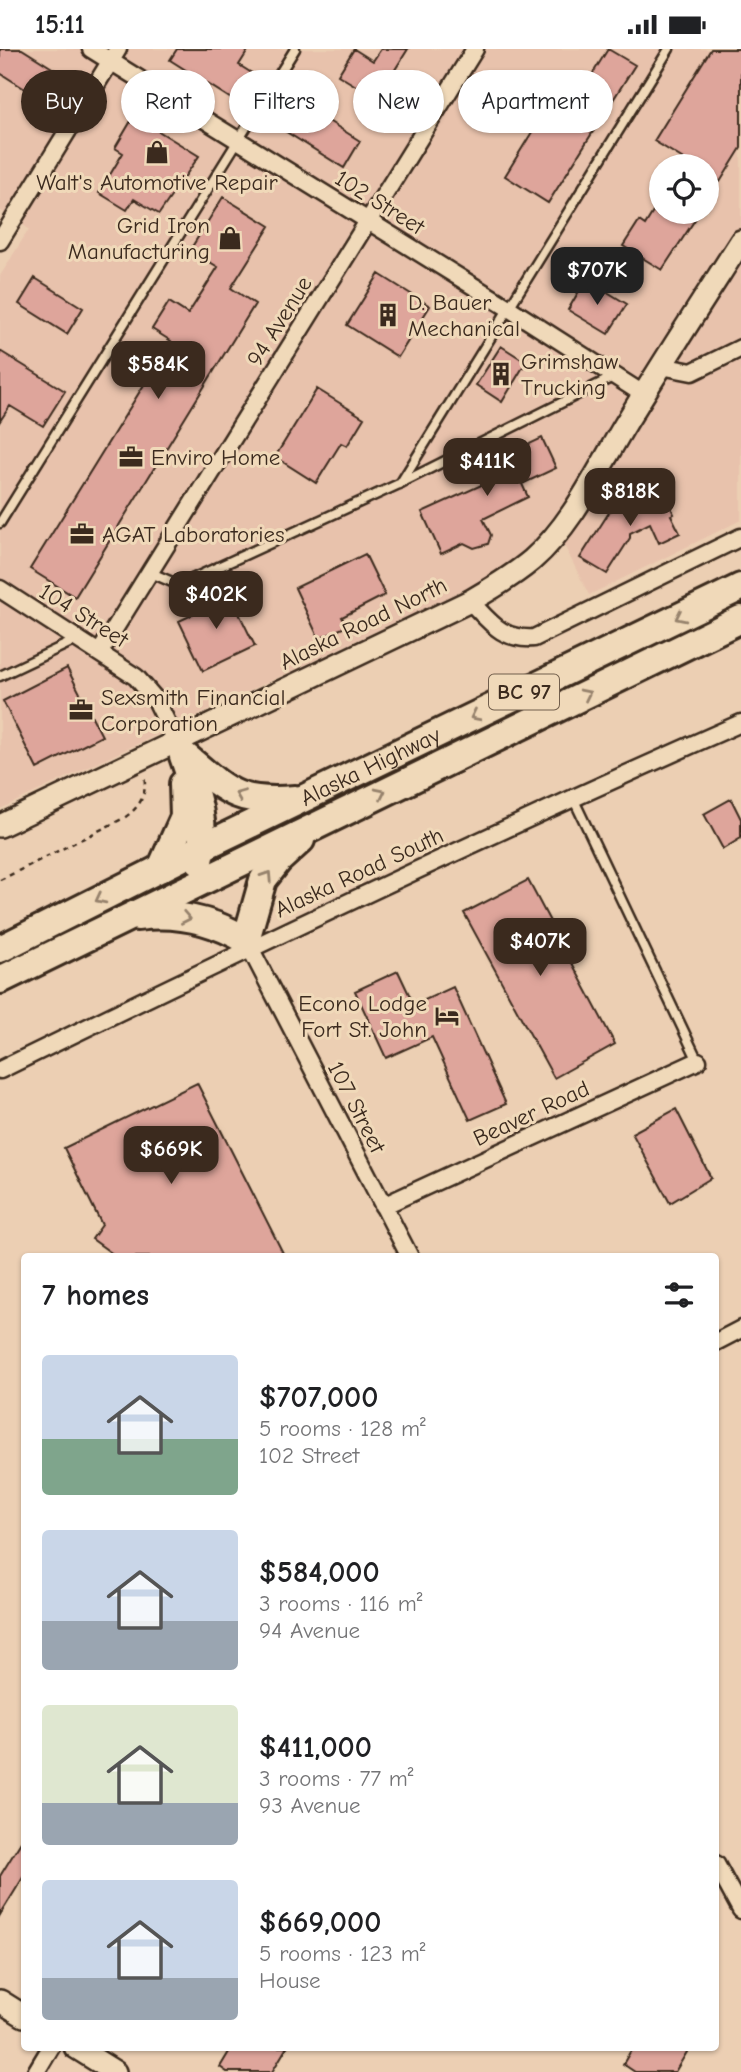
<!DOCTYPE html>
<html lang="en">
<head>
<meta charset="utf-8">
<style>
  body { margin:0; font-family:"Comic Neue",sans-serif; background:#f2f2f2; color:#202124; height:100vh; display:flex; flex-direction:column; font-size:26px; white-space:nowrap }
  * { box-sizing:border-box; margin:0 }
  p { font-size:23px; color:#757577 }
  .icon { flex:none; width:38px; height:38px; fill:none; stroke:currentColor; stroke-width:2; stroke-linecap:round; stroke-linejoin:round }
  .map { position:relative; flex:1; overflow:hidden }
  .details { position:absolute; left:21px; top:1204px; width:698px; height:798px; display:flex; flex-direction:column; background:#fff; border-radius:7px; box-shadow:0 2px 5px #0004 }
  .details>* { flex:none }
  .guide { position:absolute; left:21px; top:21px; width:700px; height:63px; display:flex; gap:14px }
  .controls { position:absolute; left:649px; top:105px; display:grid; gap:14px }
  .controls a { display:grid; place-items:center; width:70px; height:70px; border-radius:50%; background:#fff; box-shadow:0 2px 5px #0004; font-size:35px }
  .price { position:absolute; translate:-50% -60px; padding:0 16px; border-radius:14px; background:#3b2a1e; color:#fff; font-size:23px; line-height:46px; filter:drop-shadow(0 2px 4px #0008) }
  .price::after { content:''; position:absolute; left:50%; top:42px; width:21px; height:16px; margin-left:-10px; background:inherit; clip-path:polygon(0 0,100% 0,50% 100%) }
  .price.on { background:#222; color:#fff }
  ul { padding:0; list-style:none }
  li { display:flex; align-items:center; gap:21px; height:175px; padding:0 21px }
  li span { display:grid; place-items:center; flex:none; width:196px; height:140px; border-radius:7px; color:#555 }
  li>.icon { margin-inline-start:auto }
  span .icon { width:84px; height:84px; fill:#fffc; stroke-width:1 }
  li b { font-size:30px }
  h2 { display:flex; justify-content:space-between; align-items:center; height:84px; padding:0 21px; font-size:30px }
  .pill { padding:0 24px; border-radius:32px; background:#fff; box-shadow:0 2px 5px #0004; font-size:24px; line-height:63px }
  .pill.on { background:#3b2a1e; color:#fff }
  .status { display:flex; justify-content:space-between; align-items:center; height:49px; padding:0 35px; background:#fff; direction:ltr }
  .status svg { height:19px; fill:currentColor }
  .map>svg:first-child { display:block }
</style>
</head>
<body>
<div class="status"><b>15:11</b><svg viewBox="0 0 49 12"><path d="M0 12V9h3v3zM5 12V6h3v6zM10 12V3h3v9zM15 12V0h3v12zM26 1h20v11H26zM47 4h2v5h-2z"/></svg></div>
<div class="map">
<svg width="741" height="2023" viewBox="0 0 741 2023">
  <rect width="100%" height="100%" fill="#eccfb3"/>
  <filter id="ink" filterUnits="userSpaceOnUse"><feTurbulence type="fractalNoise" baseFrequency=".0143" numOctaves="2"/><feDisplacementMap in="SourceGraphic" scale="14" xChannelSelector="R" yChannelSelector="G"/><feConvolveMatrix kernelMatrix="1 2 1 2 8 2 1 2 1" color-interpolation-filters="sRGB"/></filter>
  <g filter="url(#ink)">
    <!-- built -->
    <path fill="#e8c2ac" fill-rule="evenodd" d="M0,0H741V471L589,546L551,470L533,493L513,511L486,530L0,760V227L29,180L0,161ZM662,117H707V163H662Z"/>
    <!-- building -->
    <path fill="#dea59b" stroke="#3b2a1e" stroke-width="2" d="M0,0H22L57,22L39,49L0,24Z
      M177,0H249L239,16L258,28L241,56L170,11Z
      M354,0L373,12L381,0H408L393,24L400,28L384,54L338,26Z
      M608,0L635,16L548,154L505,127L540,70L558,80Z
      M711,0H741V99L720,133L707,125V117H695L654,92Z
      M289,47L360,92L344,119L272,74Z
      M134,67L199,107L159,165L134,150L127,161L99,144L123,104L115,99Z
      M223,148L270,177L231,239L255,255L75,548L30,520L171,292L152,280L169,253L188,265L218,218L190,201Z
      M653,163H700L662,221L623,197L639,172L645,176Z
      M379,225L430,257L398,308L347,276Z
      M35,229L83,259L67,285L19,255Z
      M586,230L627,255L608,285L568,261Z
      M501,297L526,313L502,353L476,336Z
      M0,302L65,342L43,377L10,357L0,372Z
      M317,340L364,369L347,397L341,394L316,434L275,408Z
      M542,389L556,419L522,435L528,448L483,470L491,486L488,495L474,499L464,494L441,505L422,463L486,434L479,419Z
      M661,438L674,465L671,466L680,484L659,494L650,474L630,484V489L607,525L580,509L610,462Z
      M365,505L385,546L342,568L347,577L319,590L295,539Z
      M228,542L255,597L203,622L179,572L192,566L189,561Z
      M67,619L102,687L37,720L3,652Z
      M731,750L741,770V789L723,800L704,765Z
      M528,831L615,995L554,1029L464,864Z
      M398,922L414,956L453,938L506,1055L470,1071L432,988L386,1009L355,942Z
      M197,1034L285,1208H117L92,1190L102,1176L64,1099Z
      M676,1060L711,1129L670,1154L632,1084Z
      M24,1788V1827L0,1866V1827Z
      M232,1998H287L272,2023H227L220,2018Z
      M633,1998H690L675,2023H635L623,2015Z"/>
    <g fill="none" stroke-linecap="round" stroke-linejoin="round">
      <!-- service casing -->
      <g stroke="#3b2a1e" stroke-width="13">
        <path id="service" d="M400,435L669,0
          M0,474L295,0
          M149,523L179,536L399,435L615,327
          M0,627L78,590
          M573,749L698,1012"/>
      </g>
      <!-- minor casing -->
      <g stroke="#3b2a1e" stroke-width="21">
        <path id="minor" d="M91,0L507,258L643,345
          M0,192L118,0
          M661,317L692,323L741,299
          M0,540L136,628L156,651L181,702
          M470,552C491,574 502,591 534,589L741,488
          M100,603L475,0
          M246,891L410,1208
          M0,1021C245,901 491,784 741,674
          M383,1157L698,1012
          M716,1293L741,1280
          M716,1815L741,1861
          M36,2023L51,1998"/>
      </g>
      <!-- tertiary casing -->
      <g stroke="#3b2a1e" stroke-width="26">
        <path id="tertiary" d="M0,777L470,552C491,540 513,527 532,511C573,475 598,420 626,374C663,313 702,253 741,192
          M0,1952L24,1967
          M75,1998L115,2023"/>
      </g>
      <!-- trunk casing -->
      <g stroke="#3b2a1e" stroke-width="32">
        <g id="trunk">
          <path d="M183,705C227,742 235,755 295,750"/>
          <path d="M183,707C195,742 208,775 199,812"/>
          <path d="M161,819L184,768L183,735"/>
          <path d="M137,868C175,863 213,871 246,891"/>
          <path d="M246,891L263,831L278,812L301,791"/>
          <path id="s1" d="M0,900L203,798L741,538"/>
          <path d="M0,931L741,570"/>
        </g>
      </g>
      <!-- path -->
      <path stroke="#3b2a1e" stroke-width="2.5" stroke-dasharray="5 5" stroke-linecap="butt" d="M0,831L124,769C139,759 148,745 144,727"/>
      <!-- service -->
      <use href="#service" stroke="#f0d9b9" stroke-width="8"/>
      <!-- minor -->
      <use href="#minor" stroke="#f0d9b9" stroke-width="16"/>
      <!-- tertiary -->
      <use href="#tertiary" stroke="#f0d9b9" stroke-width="21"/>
      <!-- trunk -->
      <use href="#trunk" stroke="#f0d9b9" stroke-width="26"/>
    </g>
    <!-- one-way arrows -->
    <defs><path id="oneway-chevron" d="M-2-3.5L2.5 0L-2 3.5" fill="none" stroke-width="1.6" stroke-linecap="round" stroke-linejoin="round" transform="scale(1.75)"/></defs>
    <g stroke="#96826c">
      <use href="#oneway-chevron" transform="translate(680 568) rotate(154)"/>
      <use href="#oneway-chevron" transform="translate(586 645) rotate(-26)"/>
      <use href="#oneway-chevron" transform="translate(475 667) rotate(154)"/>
      <use href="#oneway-chevron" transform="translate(381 744) rotate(-26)"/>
      <use href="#oneway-chevron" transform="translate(240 746) rotate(-158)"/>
      <use href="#oneway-chevron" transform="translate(267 827) rotate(-57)"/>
      <use href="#oneway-chevron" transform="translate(100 850) rotate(153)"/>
      <use href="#oneway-chevron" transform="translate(186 869) rotate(11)"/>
    </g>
  </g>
  <!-- icons -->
  <defs>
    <g id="shop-bare" transform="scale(1.89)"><path d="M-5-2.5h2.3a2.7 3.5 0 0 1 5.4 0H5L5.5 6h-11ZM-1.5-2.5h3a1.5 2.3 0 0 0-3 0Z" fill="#3b2a1e" stroke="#f0d9b9" stroke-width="2.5" paint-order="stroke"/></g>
    <g id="building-bare" transform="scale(1.89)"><path d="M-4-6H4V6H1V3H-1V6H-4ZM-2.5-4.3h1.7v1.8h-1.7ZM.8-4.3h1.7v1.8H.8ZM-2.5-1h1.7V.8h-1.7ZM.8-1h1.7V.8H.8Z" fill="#3b2a1e" stroke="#f0d9b9" stroke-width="2.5" paint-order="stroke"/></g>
    <g id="office-bare" transform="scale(1.89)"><path d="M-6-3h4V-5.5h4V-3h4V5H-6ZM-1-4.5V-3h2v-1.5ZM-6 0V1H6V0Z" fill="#3b2a1e" stroke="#f0d9b9" stroke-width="2.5" paint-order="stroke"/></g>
    <g id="hotel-bare" transform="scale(1.89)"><path d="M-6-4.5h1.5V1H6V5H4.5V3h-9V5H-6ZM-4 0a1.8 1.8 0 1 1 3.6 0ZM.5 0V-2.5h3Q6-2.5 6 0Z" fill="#3b2a1e" stroke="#f0d9b9" stroke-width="2.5" paint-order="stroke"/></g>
  </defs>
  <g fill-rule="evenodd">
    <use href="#shop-bare" x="157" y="103"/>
    <use href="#shop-bare" x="230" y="189"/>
    <use href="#building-bare" x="388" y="266"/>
    <use href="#building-bare" x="501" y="325"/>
    <use href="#office-bare" x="131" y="408"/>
    <use href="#office-bare" x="82" y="485"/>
    <use href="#office-bare" x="81" y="661"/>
    <use href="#hotel-bare" x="447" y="967"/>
  </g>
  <g text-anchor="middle" stroke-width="6" stroke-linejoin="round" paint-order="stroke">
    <!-- shield labels -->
    <rect fill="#f0d9b9" stroke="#715e4c" stroke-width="2" x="489" y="625.5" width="70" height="35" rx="5"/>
    <g font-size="21" font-weight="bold" fill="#3b2a1e">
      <text x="524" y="650">BC 97</text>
    </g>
    <!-- poi labels -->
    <g font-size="23" fill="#3b2a1e" stroke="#f0d9b9" text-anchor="start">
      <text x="157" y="141" text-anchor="middle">Walt's Automotive Repair</text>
      <text x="210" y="184" text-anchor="end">Grid Iron<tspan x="210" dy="26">Manufacturing</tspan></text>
      <text x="408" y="261">D. Bauer<tspan x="408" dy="26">Mechanical</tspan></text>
      <text x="521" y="320">Grimshaw<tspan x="521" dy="26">Trucking</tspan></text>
      <text x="151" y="416">Enviro Home</text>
      <text x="102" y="493">AGAT Laboratories</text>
      <text x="101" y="656">Sexsmith Financial<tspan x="101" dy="26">Corporation</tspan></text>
      <text x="427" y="962" text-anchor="end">Econo Lodge<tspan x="427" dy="26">Fort St. John</tspan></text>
    </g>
    <!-- street labels -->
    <g font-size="23" fill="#3b2a1e" stroke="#f0d9b9">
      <text transform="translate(380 153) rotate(32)" y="8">102 Street</text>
      <text transform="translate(279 272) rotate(-58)" y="8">94 Avenue</text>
      <text transform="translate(84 566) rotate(32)" y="8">104 Street</text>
      <text transform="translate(363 574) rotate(-26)" y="8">Alaska Road North</text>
      <text dy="8" stroke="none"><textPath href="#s1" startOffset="413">Alaska Highway</textPath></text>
      <text transform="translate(359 823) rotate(-25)" y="8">Alaska Road South</text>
      <text transform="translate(357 1058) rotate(63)" y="8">107 Street</text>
      <text transform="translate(531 1064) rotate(-25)" y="8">Beaver Road</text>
    </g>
  </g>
</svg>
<div class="controls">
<a><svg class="icon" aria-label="locate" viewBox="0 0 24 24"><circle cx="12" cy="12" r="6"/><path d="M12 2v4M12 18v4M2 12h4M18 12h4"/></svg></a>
</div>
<b class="price on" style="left:597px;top:258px">$707K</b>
<b class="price" style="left:158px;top:352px">$584K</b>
<b class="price" style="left:487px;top:449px">$411K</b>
<b class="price" style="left:630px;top:479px">$818K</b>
<b class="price" style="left:216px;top:582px">$402K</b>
<b class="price" style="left:540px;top:929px">$407K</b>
<b class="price" style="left:171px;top:1137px">$669K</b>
<div class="guide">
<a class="pill on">Buy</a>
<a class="pill">Rent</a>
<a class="pill">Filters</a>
<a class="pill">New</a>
<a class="pill">Apartment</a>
</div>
<section class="details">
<h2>7 homes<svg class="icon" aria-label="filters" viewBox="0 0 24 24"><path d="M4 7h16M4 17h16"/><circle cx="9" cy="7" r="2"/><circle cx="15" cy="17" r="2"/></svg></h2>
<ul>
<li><span style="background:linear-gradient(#c9d6e8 60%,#7fa58c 0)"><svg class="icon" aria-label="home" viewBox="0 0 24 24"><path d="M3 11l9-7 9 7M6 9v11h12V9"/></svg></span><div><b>$707,000</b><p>5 rooms · 128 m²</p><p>102 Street</p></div></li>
<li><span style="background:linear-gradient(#c9d6e8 65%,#9aa5b1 0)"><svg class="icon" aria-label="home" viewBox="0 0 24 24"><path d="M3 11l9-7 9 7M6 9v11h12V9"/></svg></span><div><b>$584,000</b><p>3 rooms · 116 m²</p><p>94 Avenue</p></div></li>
<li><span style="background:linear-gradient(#dfe7d0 70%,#9aa5b1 0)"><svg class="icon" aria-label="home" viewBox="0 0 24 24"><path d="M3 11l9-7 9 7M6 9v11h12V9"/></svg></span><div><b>$411,000</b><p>3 rooms · 77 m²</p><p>93 Avenue</p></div></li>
<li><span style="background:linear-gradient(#c9d6e8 70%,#9aa5b1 0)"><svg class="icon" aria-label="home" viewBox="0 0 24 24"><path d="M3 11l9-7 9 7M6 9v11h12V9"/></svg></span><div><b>$669,000</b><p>5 rooms · 123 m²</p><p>House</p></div></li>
</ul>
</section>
</div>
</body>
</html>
